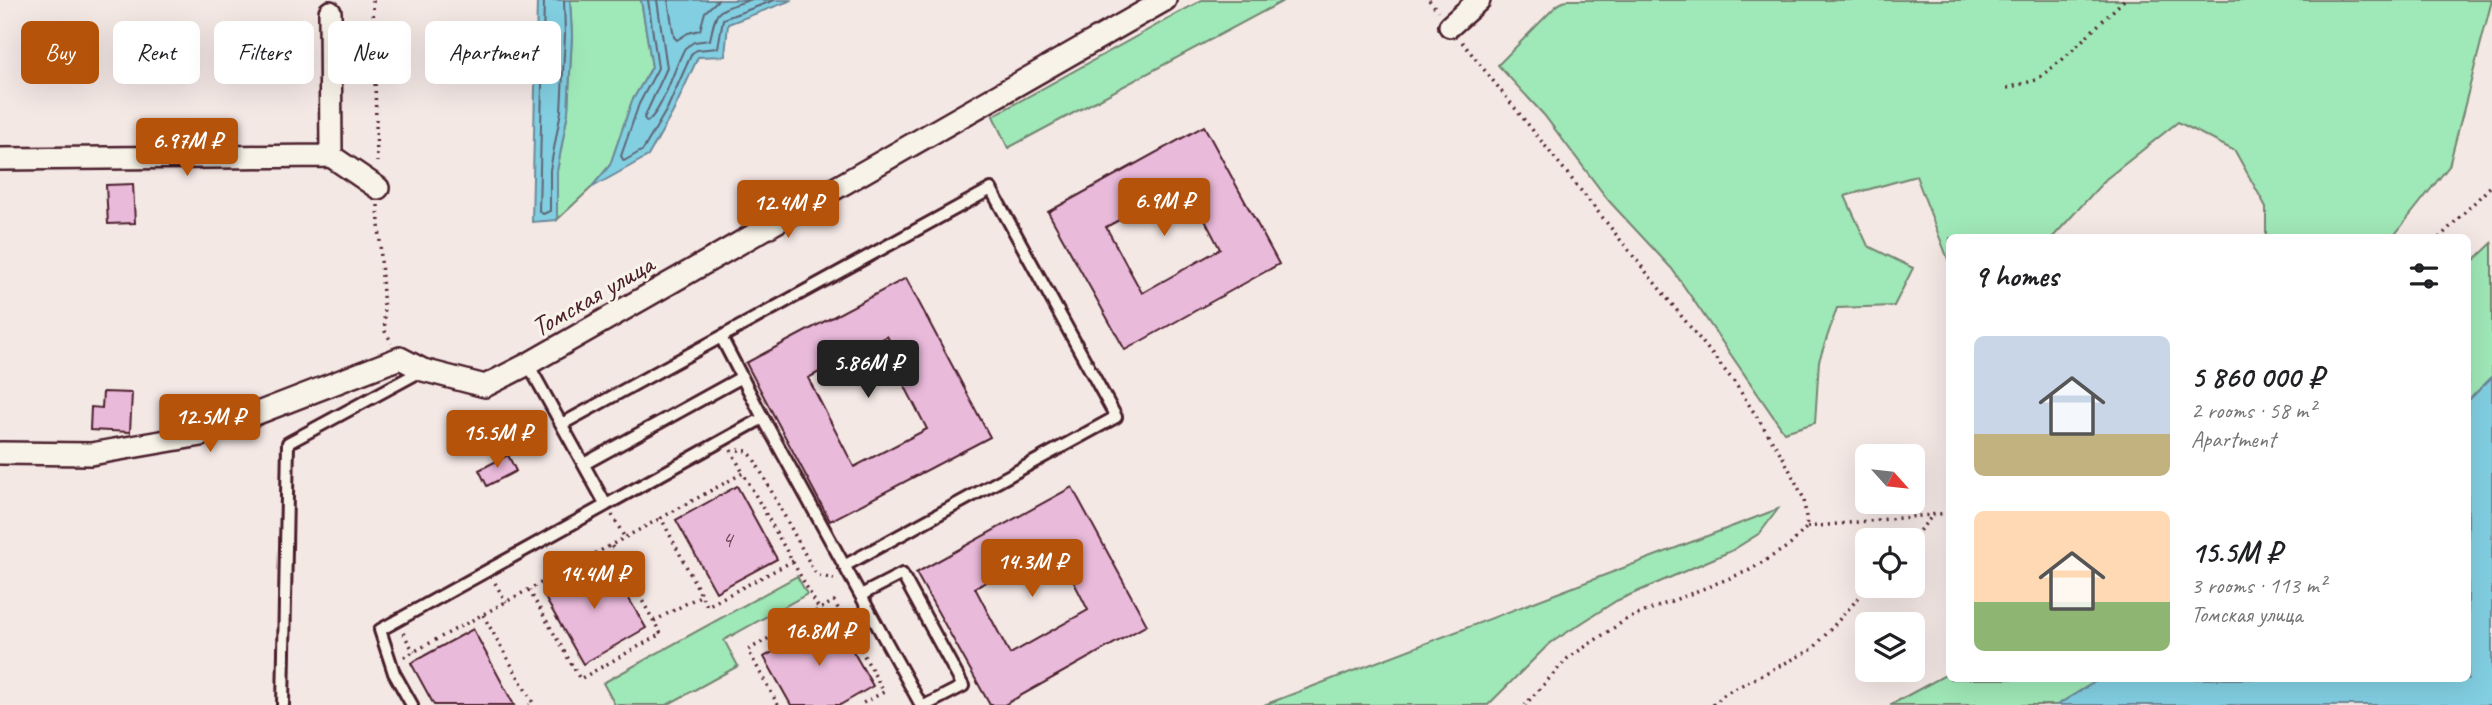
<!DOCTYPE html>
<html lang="en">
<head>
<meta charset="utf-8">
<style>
  body { margin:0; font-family:Caveat,sans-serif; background:#f6f6f6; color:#202124; height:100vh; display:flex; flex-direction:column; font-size:26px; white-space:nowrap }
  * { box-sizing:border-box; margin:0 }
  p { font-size:23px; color:#757577 }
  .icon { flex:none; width:38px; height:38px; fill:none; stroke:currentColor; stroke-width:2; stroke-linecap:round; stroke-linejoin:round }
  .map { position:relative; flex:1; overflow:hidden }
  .details { position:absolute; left:1946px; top:234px; width:525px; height:448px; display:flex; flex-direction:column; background:#fff; border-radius:10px; box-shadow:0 7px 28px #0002 }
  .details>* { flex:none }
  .guide { position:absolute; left:21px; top:21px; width:665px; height:63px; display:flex; gap:14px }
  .needle { width:46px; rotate:117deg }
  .fabs { position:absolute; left:1855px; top:444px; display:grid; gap:14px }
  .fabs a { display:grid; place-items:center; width:70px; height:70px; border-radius:10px; background:#fff; box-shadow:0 7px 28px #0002; font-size:35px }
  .price { position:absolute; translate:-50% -60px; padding:0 16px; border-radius:7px; background:#b45309; color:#fff; font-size:23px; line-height:46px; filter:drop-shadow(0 2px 4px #0008) }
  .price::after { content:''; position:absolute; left:50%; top:42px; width:21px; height:16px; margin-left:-10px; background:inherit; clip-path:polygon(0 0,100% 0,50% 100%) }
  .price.active { background:#222; color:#fff }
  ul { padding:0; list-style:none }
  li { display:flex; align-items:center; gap:21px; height:175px; padding:0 28px }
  li span { display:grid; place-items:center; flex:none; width:196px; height:140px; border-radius:10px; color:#555 }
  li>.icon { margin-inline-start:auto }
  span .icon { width:84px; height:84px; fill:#fffc; stroke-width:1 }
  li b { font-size:30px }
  h2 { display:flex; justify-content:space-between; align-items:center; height:84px; padding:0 28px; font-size:30px }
  .pill { padding:0 24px; border-radius:10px; background:#fff; box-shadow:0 7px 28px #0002; font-size:24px; line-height:63px }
  .pill.active { background:#b45309; color:#fff }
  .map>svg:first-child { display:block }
</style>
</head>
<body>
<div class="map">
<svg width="2492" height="705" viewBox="0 0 2492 705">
  <rect width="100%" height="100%" fill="#f4e8e5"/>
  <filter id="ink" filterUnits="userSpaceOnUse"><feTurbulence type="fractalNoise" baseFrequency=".0143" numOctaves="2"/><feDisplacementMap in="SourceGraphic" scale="14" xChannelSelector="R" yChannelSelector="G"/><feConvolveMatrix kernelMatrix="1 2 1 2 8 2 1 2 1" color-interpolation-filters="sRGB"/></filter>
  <g filter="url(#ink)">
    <!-- green -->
    <path fill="#9fe8b7" stroke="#748471" stroke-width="2" d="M570,0H641L652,67L632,101L610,165L591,188L557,220V171L568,112L572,35Z
      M1202,0H1285L1008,148L993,116Z
      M1567,0H2492L2449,166L2392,238H2266V207L2235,151L2178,122L2106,179L2052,238H1950L1949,262L1916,176L1845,196L1868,246L1913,268L1894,306L1837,308L1819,361L1815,423L1784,432L1672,269L1609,201L1544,115L1498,65L1557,5Z
      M2492,243V377L2468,401V266Z
      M1778,509L1760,533L1731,551L1616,601L1549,644L1488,705H1264Z
      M797,576L807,594L724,640L738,666L667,705H615L603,683Z
      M1949,673L1950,679H2100L2057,705H1890Z"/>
    <!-- water -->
    <path fill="#82cfe2" stroke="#6c8999" stroke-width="2" d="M537,0H570L572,35L568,112L557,171V220L532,222Z
      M641,0H792L728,24L725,56L698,57L673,112L648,156L591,188L610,165L632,101L652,67Z
      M2492,377V705H2057L2100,679H2468V401Z"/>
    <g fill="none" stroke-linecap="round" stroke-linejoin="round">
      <!-- shore -->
      <path stroke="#606574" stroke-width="2" d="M544,0L539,211L543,214L550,211V170L561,111L565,35L564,0
        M648,0L658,68L639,104L621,156L624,161L643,150L667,109L692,53L697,50L718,48L723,19L775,0
        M657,0L667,68L644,118L647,122C664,109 674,67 685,48L694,42L710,40C717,6 716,12 749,0
        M668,0L674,37L677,40L688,33L700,30L705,12L718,0"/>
    </g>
    <!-- building -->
    <path fill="#eabadb" stroke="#4a1f2b" stroke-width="2" fill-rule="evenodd" d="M1204,126L1279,264L1125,350L1048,212ZM1186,184L1220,249L1142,293L1106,227Z
      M133,184L135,223L108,224L106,185Z
      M906,278L990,437L830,521L746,363ZM887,336L902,366L896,369L927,429L854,467L808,378Z
      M103,392L132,393L130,432L90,430L91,407L102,408Z
      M508,455L516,471L487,486L479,470Z
      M737,486L777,559L716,592L676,520Z
      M1072,487L1147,625L1004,705H990L916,573ZM1055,545L1088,610L1010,654L975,588Z
      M605,558L646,628L583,664L543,594Z
      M834,618L873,686L840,705H791L764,657Z
      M473,629L514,705H434L411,663Z"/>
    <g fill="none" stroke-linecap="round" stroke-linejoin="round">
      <!-- service casing -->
      <g stroke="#4a1f2b" stroke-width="16">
        <path id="service" d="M721,337L991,189L1116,417L844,566
          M562,424L721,337L763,418
          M584,464L742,377
          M606,505L763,418L921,705
          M861,595L902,574L963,686L926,705
          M283,705L288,443L423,370
          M412,705L394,673L380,630L606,505L528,364"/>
      </g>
      <!-- minor casing -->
      <g stroke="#4a1f2b" stroke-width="26">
        <path id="minor" d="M330,12L331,156
          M1450,26L1479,0
          M0,159L331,156L378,188
          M0,453L91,454L201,435L400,358L423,370L485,386L528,364L1165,0"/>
      </g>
      <!-- path -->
      <path stroke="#4a1f2b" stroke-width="3.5" stroke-dasharray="2 5" stroke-linecap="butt" d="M373,0L377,162
        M1429,0L1438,11
        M1462,42L1735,383L1784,459L1804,499L1807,527L1790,545L1750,570L1627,619L1568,658L1525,705
        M2007,88L2036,80L2062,60L2124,0
        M378,205L385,331L392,343
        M2439,238L2492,185
        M731,450L743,473
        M738,450L747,451L753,457L814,571L819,576L834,579
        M612,515L625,538
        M1807,527L1950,513
        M1910,541L1934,514
        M793,561L707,606L661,518L743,473L819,609
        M495,583L506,602
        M529,590L580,679L661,634L611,545
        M483,615L533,703L529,705
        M654,621L702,595
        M403,633L414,652
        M404,657L661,518
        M778,705L748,650L834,601L884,692L859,705
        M1713,705L1726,693L1813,649L1869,586"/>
      <!-- service -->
      <use href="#service" stroke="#f7f3e8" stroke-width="10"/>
      <!-- minor -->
      <use href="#minor" stroke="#f7f3e8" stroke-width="21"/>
    </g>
  </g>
  <g text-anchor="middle" stroke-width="6" stroke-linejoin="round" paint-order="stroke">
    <!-- number labels -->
    <g font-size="24" fill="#724657">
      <text x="727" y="547">4</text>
    </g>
    <!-- street labels -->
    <g font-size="28" fill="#4a1f2b" stroke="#f7f3e8">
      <text transform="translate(592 295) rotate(-30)" y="10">Томская улица</text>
    </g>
  </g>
</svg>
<div class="fabs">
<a><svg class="needle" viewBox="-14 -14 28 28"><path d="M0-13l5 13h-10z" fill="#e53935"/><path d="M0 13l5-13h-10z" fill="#757577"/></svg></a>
<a><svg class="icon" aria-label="locate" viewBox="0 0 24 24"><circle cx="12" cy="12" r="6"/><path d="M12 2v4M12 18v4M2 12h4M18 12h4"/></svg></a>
<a><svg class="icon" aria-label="layers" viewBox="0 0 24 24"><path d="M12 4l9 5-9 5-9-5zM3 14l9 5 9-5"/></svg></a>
</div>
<b class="price" style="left:187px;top:178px">6.97M ₽</b>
<b class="price" style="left:1164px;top:238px">6.9M ₽</b>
<b class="price" style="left:788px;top:240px">12.4M ₽</b>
<b class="price active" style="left:868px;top:400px">5.86M ₽</b>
<b class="price" style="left:210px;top:454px">12.5M ₽</b>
<b class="price" style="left:497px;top:470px">15.5M ₽</b>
<b class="price" style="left:1032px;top:599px">14.3M ₽</b>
<b class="price" style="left:594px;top:611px">14.4M ₽</b>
<b class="price" style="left:819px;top:668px">16.8M ₽</b>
<div class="guide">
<a class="pill active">Buy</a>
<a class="pill">Rent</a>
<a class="pill">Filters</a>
<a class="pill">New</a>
<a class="pill">Apartment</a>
</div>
<section class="details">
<h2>9 homes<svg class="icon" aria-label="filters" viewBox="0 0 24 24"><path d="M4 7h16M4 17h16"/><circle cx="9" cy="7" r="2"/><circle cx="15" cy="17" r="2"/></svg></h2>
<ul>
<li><span style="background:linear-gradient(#c9d6e8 70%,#c2b280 0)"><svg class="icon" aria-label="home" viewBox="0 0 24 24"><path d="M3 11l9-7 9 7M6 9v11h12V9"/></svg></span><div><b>5 860 000 ₽</b><p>2 rooms · 58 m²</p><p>Apartment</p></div></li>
<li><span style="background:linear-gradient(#ffd9b3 65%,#8fb573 0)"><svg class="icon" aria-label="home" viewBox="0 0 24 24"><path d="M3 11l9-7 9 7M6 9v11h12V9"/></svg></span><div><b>15.5M ₽</b><p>3 rooms · 113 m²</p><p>Томская улица</p></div></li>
</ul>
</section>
</div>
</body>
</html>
